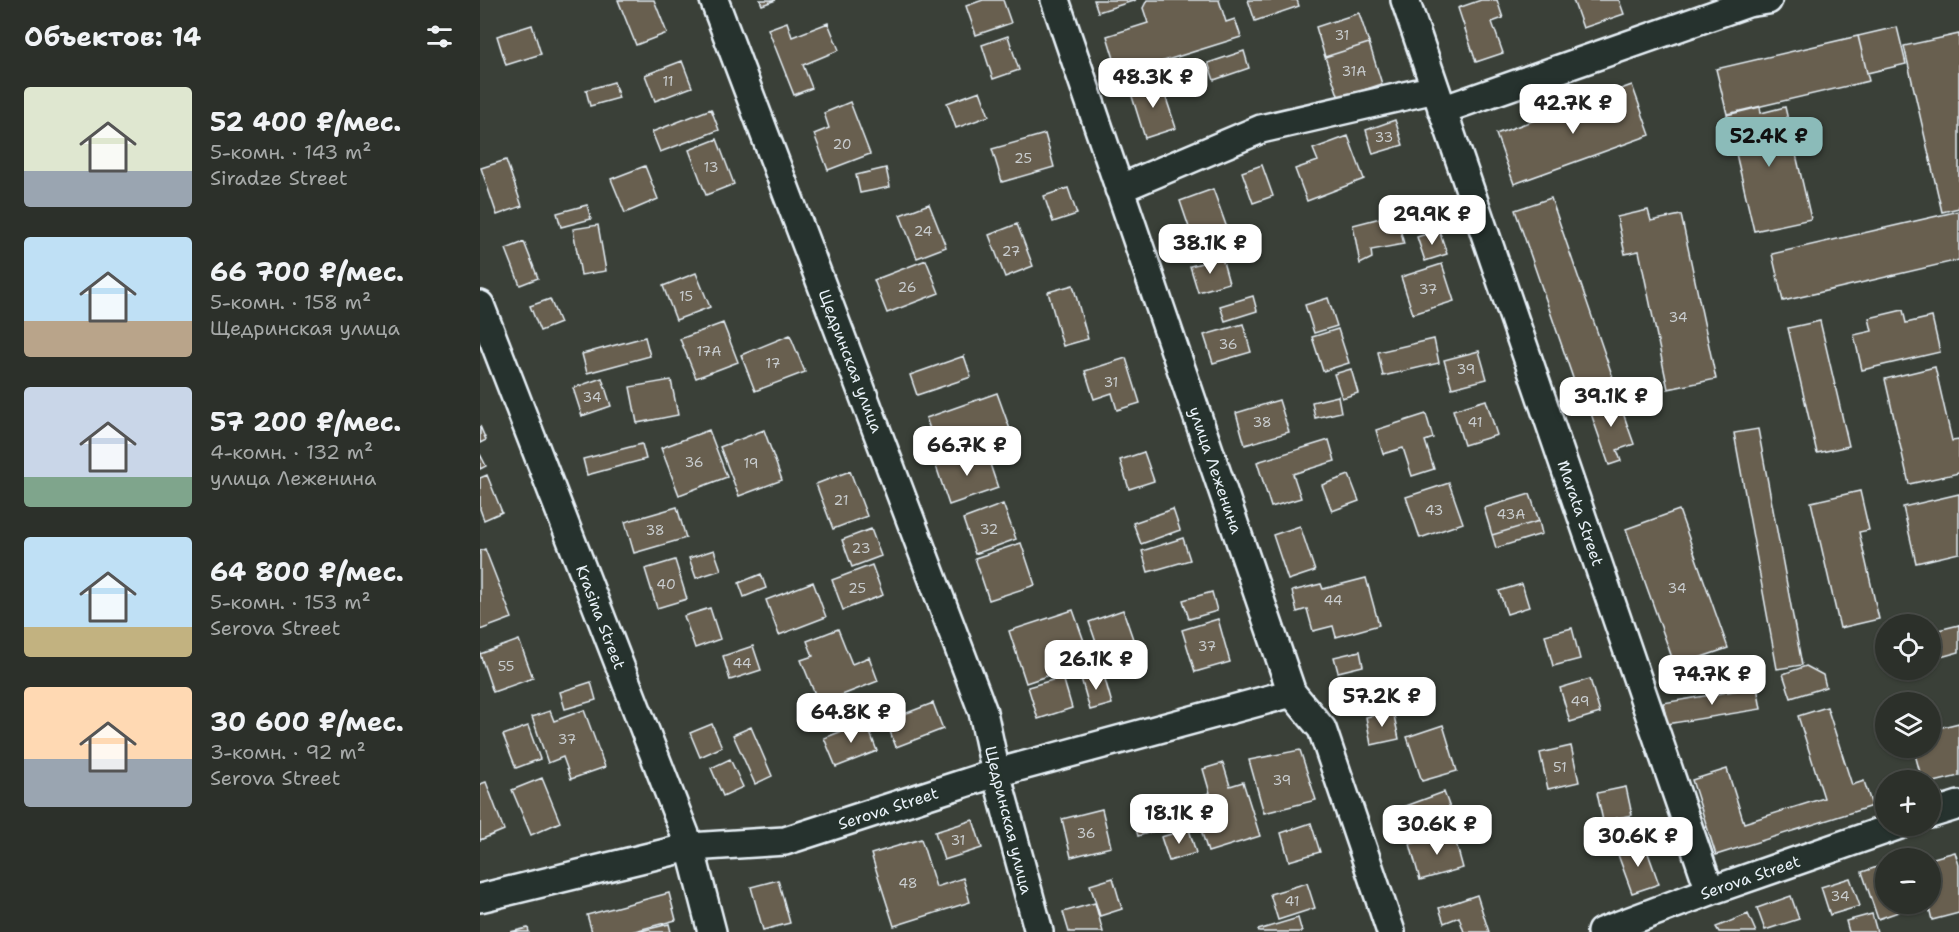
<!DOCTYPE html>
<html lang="ru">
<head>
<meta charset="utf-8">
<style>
  body { margin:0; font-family:"Shantell Sans",sans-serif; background:#383c36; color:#f1f3f6; height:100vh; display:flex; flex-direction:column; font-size:22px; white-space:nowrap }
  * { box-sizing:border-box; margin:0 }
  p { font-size:20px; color:#a6a9a8 }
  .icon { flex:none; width:33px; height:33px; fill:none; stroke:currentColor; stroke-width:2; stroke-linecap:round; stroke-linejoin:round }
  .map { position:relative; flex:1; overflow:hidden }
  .sheet { display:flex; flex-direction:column; background:#2c302a; width:480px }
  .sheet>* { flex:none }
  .controls { position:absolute; left:1395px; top:614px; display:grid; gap:12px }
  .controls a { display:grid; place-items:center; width:66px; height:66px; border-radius:50%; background:#2c302a; box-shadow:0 2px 4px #0004,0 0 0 2px #484b47; font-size:30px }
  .price { position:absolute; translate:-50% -51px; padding:0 14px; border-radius:12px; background:#fff; color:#222; font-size:20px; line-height:39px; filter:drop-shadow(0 2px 3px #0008) }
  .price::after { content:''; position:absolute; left:50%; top:36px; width:18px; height:14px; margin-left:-9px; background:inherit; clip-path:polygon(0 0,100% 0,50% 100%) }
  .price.active { background:#8bbbb9; color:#111 }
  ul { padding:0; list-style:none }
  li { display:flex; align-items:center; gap:18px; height:150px; padding:0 24px }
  li span { display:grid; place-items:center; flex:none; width:168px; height:120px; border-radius:6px; color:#555 }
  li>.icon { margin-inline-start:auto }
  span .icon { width:72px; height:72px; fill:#fffc; stroke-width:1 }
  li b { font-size:26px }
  h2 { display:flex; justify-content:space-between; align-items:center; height:72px; padding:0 24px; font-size:26px }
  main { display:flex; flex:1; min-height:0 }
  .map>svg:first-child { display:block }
</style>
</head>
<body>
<main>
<section class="sheet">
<h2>Объектов: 14<svg class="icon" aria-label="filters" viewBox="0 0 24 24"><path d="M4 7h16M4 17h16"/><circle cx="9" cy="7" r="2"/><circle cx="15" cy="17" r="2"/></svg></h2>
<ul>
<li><span style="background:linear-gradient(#dfe7d0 70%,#9aa5b1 0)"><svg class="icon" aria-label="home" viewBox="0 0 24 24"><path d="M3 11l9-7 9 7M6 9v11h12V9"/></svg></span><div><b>52 400 ₽/мес.</b><p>5-комн. · 143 m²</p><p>Siradze Street</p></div></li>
<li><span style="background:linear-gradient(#bfe0f5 70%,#b9a48a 0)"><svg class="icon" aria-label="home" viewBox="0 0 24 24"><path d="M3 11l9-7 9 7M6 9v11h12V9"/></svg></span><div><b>66 700 ₽/мес.</b><p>5-комн. · 158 m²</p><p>Щедринская улица</p></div></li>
<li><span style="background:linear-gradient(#c9d6e8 75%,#7fa58c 0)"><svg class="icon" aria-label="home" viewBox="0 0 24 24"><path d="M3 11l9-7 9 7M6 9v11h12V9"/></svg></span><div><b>57 200 ₽/мес.</b><p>4-комн. · 132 m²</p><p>улица Леженина</p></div></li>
<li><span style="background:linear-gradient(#bfe0f5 75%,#c2b280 0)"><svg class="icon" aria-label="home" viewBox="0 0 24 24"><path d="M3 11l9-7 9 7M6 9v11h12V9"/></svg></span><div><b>64 800 ₽/мес.</b><p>5-комн. · 153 m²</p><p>Serova Street</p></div></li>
<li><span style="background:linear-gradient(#ffd9b3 60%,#9aa5b1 0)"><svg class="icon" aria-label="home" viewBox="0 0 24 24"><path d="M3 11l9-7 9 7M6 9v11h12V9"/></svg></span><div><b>30 600 ₽/мес.</b><p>3-комн. · 92 m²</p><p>Serova Street</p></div></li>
</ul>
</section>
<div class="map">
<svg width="1479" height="932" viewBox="0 0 1479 932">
  <rect width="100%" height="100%" fill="#3a4038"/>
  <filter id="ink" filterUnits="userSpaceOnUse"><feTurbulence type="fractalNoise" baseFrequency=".0167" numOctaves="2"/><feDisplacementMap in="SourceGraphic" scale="12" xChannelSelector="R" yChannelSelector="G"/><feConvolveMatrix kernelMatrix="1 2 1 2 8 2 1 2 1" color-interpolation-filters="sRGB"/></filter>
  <g filter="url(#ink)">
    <!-- building -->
    <path fill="#675f50" stroke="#e8f1f8" stroke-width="1.5" d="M138,0H174L187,33L156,45Z
      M280,0H296L282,5Z
      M503,0H523L531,23L496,35L486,6Z
      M614,0H656L618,12Z
      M667,0H739L746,22L755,19L761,37L639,75L627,36L668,23L663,8Z
      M768,0H817L819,6L775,21Z
      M1001,0H1017L1023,18L1012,22L1023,53L996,62L978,8Z
      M1093,0H1139L1144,14L1103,28Z
      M879,13L889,43L845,57L836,27Z
      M307,22L312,37L348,23L359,50L323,65L332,88L314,95L288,29Z
      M52,25L61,54L26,65L17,36Z
      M1417,27L1426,64L1387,73L1378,36Z
      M1479,34V208L1462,212L1424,46Z
      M528,36L539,70L513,79L502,45Z
      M1378,36L1389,81L1247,114L1236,69Z
      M889,43L902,84L859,98L845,57Z
      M764,51L769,68L734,80L728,63Z
      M202,61L212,87L175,101L165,75Z
      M680,80L696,128L665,138L650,90Z
      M134,82L139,98L110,106L106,90Z
      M1152,85L1170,135L1034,184L1016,134Z
      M500,91L509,116L476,128L467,103Z
      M370,102L390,154L348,170L334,134L349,128L344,113Z
      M1280,107L1281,113L1305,107L1331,219L1274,231L1247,115Z
      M231,109L239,130L180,152L172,132Z
      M915,120L923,145L893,154L886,130Z
      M565,134L574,167L522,182L512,149Z
      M868,136L884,179L827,201L815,169L838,161L833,149Z
      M237,139L254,184L226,195L209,150Z
      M26,160L42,206L17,215L1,168Z
      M782,165L793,196L773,203L762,172Z
      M165,166L178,199L145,213L131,179Z
      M406,168L410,187L380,193L376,175Z
      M588,188L597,214L573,222L564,196Z
      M733,189L747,228L713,239L700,201Z
      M1071,198L1139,395L1103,407L1035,210Z
      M449,204L466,247L437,258L420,215Z
      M107,205L111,219L81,227L77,213Z
      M1168,210L1171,221L1201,215L1236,379L1188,389L1159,251L1145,254L1137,217Z
      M1479,211V260L1303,301L1292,254Z
      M916,214L924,244L891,250L892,258L880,264L873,225Z
      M537,224L553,266L525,277L509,235Z
      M118,225L126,271L101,275L93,229Z
      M959,230L967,254L945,261L937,237Z
      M44,242L58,278L40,285L26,249Z
      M742,258L749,283L718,292L710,266Z
      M446,260L459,293L407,313L394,280Z
      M962,264L974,301L933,314L921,277Z
      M216,273L230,307L196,320L183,286Z
      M593,285L608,339L583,346L568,292Z
      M773,296L777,311L745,321L740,306Z
      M848,298L857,326L834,333L825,305Z
      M70,299L80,323L60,331L50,306Z
      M1423,310L1426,323L1452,317L1460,352L1382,370L1374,335L1392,331L1389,318Z
      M1340,321L1369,446L1337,453L1308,328Z
      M243,323L258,362L216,378L200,339Z
      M763,324L771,352L733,363L724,335Z
      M858,329L869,363L843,371L832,337Z
      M310,335L325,372L275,391L261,355Z
      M165,337L170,356L107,373L102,354Z
      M954,339L959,363L903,376L898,352Z
      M999,351L1007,379L972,388L964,360Z
      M484,356L491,377L437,395L430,375Z
      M646,358L660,403L637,410L632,393L614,399L605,371Z
      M1455,367L1472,441L1479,440V473L1429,484L1405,379Z
      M871,369L878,393L862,398L854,374Z
      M122,378L131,406L102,416L93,388Z
      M191,380L198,415L157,423L150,387Z
      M517,393L531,432L460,457L446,418Z
      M858,396L861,412L835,418L832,402Z
      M1137,396L1154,444L1137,450L1141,461L1129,465L1108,405Z
      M799,400L809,432L765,445L756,413Z
      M1006,400L1017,435L984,445L973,410Z
      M946,414L953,438L945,441L954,469L932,476L923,448L903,454L896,430Z
      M0,426L6,440L0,443Z
      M1278,429L1322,665L1297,669L1254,433Z
      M229,430L247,477L199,495L181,448Z
      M284,430L302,480L259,496L240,447Z
      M849,440L855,461L813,474L821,498L791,507L777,462Z
      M162,444L166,459L107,475L103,459Z
      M505,449L518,488L469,505L456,466Z
      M664,452L674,481L649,489L640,460Z
      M0,454L6,466L0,469Z
      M370,471L387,516L353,529L336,484Z
      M7,475L22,512L4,520L0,509V478Z
      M869,475L879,501L852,511L842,485Z
      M969,483L983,523L940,538L926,497Z
      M1380,491L1389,530L1379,532L1399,619L1360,628L1331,502Z
      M1050,494L1059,521L1012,535L1004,508Z
      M1479,494V553L1436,563L1423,507Z
      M523,504L536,539L495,554L483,519Z
      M197,507L206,538L154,553L145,522Z
      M693,509L700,530L661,544L653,523Z
      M1199,510L1248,648L1195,666L1146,529Z
      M1059,521L1062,534L1016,548L1012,535Z
      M820,526L835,571L808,580L793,535Z
      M391,529L401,556L372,567L362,540Z
      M703,538L710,560L668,572L662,551Z
      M541,543L555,585L509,600L495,558Z
      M5,549L32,618L0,630V551Z
      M234,550L241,570L216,578L209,558Z
      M195,560L207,599L177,608L165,569Z
      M392,565L403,595L363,610L352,580Z
      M281,574L286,588L264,597L259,583Z
      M886,578L899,625L856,637L853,626L833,631L827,609L817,612L812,591L841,584L843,589Z
      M333,582L346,617L299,635L286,600Z
      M1042,584L1049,607L1027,614L1019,591Z
      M732,592L737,611L709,619L703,600Z
      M230,608L240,639L215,648L204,616Z
      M593,610L611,661L546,683L529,631Z
      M643,610L653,639L619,651L609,622Z
      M738,619L750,662L715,672L702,630Z
      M1479,625V652L1450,660V632Z
      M1092,628L1100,659L1073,666L1065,635Z
      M358,629L372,664L389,657L398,681L339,704L321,660L333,656L327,641Z
      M39,640L53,678L13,692L0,654Z
      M273,646L281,670L250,680L243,656Z
      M880,651L883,666L858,672L854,657Z
      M1326,666L1343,675L1346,687L1311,698L1303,674Z
      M623,672L632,704L610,710L601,678Z
      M583,677L592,708L558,719L548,687Z
      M1110,679L1120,713L1090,722L1080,688Z
      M111,682L116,700L85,709L80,692Z
      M1277,687L1281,709L1187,724L1183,703Z
      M453,703L463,729L416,747L406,721Z
      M1347,707L1372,785L1384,781L1392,806L1236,855L1212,780L1247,769L1264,823L1344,798L1318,716Z
      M104,710L125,767L91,779L83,757L68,763L52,717L70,711L74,721Z
      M913,711L919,739L891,745L886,717Z
      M386,722L397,751L356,767L344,738Z
      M1479,723V776L1450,783V780H1442L1433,747H1450V730Z
      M232,724L242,747L220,757L210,733Z
      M963,725L977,771L942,781L927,737Z
      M48,726L60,759L36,768L23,735Z
      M271,727L292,776L275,784L253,735Z
      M1091,746L1099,782L1068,789L1060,753Z
      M820,750L836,800L784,813L769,760Z
      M250,759L263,787L243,796L231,768Z
      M743,763L750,786L763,782L780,836L728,852L711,798L730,793L723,769Z
      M62,778L80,822L51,835L32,790Z
      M6,782L24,830L0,840V784Z
      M1146,787L1152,815L1123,821L1117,793Z
      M964,792L976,824L930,842L918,809Z
      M701,803L707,821L658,836L653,818Z
      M622,809L631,847L591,857L582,819Z
      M493,820L502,848L464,860L455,832Z
      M831,823L840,852L809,861L801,833Z
      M709,829L716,853L689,861L681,837Z
      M973,832L983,868L940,880L930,844Z
      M441,839L456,887L483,878L490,902L414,926L391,854Z
      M1164,842L1179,884L1152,893L1137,852Z
      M1475,852L1479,865V913L1452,920L1448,903H1450V859Z
      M1406,864V903H1422L1424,910L1398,919L1382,872Z
      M633,878L642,909L620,916L610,885Z
      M1370,878L1380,906L1350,915L1341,887Z
      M298,880L310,923L283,930L271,887Z
      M827,883L835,908L798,920L790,894Z
      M189,893L196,920L151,932H112L107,915Z
      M997,895L1009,932H984L979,917L964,923L959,908Z
      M1311,896L1319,919L1285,930L1277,908Z
      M615,903L623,932H589L583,912Z
      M1268,914L1276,932H1239L1236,927Z
      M1392,914L1397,932H1369L1366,921Z
      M818,918L822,932H779L778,930Z
      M189,924L191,932H157Z
      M48,928L49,932H30Z"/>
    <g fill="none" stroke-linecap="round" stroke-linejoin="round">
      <!-- street casing -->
      <g stroke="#e8f1f8" stroke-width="32">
        <path id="street" d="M234,0L503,712L516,773L559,932
          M575,0L812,693L842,729L911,932
          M925,0L1230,891
          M962,110L1268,3L1288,0
          M639,189L781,129L955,89
          M0,305L210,847L232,932
          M1450,814L1479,805
          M0,898L210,847L305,841L516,773L812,693
          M1121,932L1230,891L1420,825"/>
      </g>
      <!-- street -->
      <use href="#street" stroke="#26332d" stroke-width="27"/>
    </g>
  </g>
  <g text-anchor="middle" stroke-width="5" stroke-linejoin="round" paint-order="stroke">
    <!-- number labels -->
    <g font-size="14" fill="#c8ccce">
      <text x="862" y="40">31</text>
      <text x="874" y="76">31А</text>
      <text x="188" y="86">11</text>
      <text x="904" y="142">33</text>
      <text x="362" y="149">20</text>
      <text x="543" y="163">25</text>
      <text x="231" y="172">13</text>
      <text x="443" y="236">24</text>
      <text x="531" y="256">27</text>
      <text x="427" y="292">26</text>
      <text x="948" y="294">37</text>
      <text x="206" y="301">15</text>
      <text x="1198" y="322">34</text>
      <text x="748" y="349">36</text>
      <text x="229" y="356">17А</text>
      <text x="293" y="368">17</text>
      <text x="986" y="374">39</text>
      <text x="631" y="387">31</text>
      <text x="112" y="402">34</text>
      <text x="782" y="427">38</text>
      <text x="995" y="427">41</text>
      <text x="214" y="467">36</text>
      <text x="271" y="468">19</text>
      <text x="361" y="505">21</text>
      <text x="954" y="515">43</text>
      <text x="1031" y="519">43А</text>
      <text x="509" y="534">32</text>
      <text x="175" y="535">38</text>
      <text x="381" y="553">23</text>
      <text x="186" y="589">40</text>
      <text x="377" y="593">25</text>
      <text x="1197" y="593">34</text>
      <text x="853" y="605">44</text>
      <text x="727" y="651">37</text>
      <text x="262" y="668">44</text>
      <text x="26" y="671">55</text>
      <text x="1100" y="706">49</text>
      <text x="87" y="744">37</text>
      <text x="1080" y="772">51</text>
      <text x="802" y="785">39</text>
      <text x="606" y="838">36</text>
      <text x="478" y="845">31</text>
      <text x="428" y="888">48</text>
      <text x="1360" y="901">34</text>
      <text x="812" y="906">41</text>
    </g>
    <!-- street labels -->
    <g font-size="16" fill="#e8f1f8" stroke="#26332d">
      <text transform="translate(371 361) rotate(69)" y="6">Щедринская улица</text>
      <text transform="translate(736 470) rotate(71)" y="6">улица Леженина</text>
      <text transform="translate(1101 513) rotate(71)" y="6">Marata Street</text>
      <text transform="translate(121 617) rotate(69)" y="6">Krasina Street</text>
      <text transform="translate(408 808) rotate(-18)" y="6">Serova Street</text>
      <text transform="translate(529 820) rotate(76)" y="6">Щедринская улица</text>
      <text transform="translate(1270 877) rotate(-19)" y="6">Serova Street</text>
    </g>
  </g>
</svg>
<div class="controls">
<a><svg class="icon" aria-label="locate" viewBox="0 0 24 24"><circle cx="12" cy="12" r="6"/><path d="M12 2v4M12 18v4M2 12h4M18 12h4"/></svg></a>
<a><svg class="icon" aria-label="layers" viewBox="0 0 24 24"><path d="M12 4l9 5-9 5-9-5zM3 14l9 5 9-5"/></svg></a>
<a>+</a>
<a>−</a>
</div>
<b class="price" style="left:673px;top:109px">48.3K ₽</b>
<b class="price" style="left:1093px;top:135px">42.7K ₽</b>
<b class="price active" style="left:1289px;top:168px">52.4K ₽</b>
<b class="price" style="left:952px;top:246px">29.9K ₽</b>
<b class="price" style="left:730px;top:275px">38.1K ₽</b>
<b class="price" style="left:1131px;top:428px">39.1K ₽</b>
<b class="price" style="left:487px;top:477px">66.7K ₽</b>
<b class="price" style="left:616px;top:691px">26.1K ₽</b>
<b class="price" style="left:1232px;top:706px">74.7K ₽</b>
<b class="price" style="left:902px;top:728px">57.2K ₽</b>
<b class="price" style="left:371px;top:744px">64.8K ₽</b>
<b class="price" style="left:699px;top:845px">18.1K ₽</b>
<b class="price" style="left:957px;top:856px">30.6K ₽</b>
<b class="price" style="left:1158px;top:868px">30.6K ₽</b>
</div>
</main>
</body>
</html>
